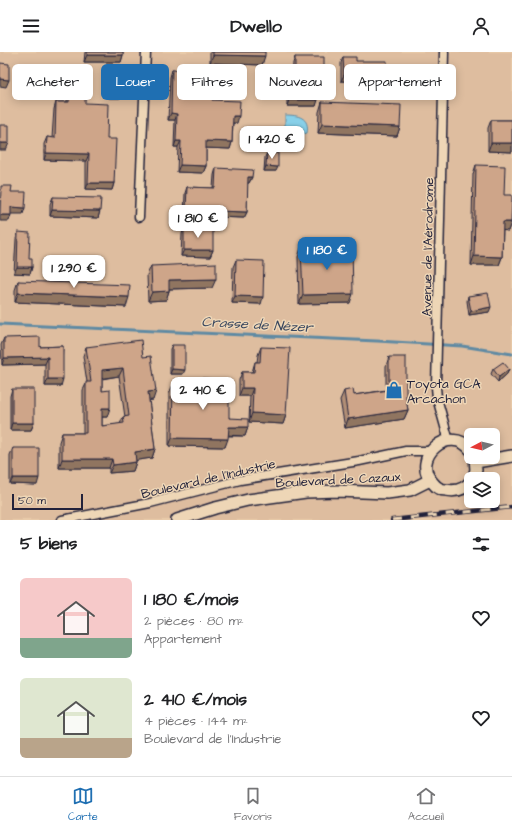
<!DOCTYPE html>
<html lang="fr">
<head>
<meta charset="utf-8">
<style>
  body { margin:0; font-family:"Architects Daughter",sans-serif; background:#f6f6f6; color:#202124; height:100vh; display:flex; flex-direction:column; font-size:15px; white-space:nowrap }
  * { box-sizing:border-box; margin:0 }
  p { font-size:13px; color:#757577 }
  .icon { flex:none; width:22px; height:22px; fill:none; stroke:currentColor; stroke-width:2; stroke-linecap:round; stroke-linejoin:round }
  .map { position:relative; height:468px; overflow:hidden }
  .panel { display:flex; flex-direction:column; background:#fff; flex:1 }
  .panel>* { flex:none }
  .hud { position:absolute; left:12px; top:12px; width:488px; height:36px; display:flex; gap:8px }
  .needle { width:26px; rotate:263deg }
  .fabs { position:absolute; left:464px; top:376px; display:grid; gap:8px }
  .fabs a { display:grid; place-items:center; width:36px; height:36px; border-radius:6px; background:#fff; box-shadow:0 2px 10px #0003; font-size:20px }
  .scale { position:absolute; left:12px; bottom:10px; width:71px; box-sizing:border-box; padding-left:4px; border:2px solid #22223b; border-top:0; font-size:11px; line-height:14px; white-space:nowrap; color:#22223b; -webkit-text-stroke:3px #eed6b6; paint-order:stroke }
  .price { position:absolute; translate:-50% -34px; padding:0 9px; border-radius:8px; background:#fff; color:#222; font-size:13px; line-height:26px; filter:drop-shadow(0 1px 2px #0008) }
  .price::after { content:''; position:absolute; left:50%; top:24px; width:12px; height:9px; margin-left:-6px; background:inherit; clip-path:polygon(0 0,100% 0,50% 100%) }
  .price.current { background:#1f6fb2; color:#fff }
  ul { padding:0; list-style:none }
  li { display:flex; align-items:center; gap:12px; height:100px; padding:0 20px }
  li span { display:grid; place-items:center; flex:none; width:112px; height:80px; border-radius:6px; color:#555 }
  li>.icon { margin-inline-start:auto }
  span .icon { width:48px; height:48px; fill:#fffc; stroke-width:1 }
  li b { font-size:17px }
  h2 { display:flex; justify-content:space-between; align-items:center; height:48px; padding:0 20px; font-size:17px }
  .tag { padding:0 14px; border-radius:6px; background:#fff; box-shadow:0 2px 10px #0003; font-size:14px; line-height:36px }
  .tag.current { background:#1f6fb2; color:#fff }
  header { display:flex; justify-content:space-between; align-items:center; height:52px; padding:0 20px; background:#fff; font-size:18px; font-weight:700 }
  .dock { display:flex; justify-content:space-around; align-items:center; height:56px; border-top:1px solid #e0e0e0; background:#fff; font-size:11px; color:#757577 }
  .dock a { display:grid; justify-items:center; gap:2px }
  .dock .current { color:#1f6fb2 }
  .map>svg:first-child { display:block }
</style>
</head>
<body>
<header><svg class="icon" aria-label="menu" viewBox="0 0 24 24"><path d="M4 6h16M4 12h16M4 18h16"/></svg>Dwello<svg class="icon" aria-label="person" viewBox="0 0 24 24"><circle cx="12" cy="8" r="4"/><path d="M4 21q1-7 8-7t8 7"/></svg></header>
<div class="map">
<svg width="512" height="468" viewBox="0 0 512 468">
  <rect width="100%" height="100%" fill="#eaccab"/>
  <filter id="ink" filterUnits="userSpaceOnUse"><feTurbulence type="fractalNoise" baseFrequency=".025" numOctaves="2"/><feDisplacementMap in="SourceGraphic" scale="8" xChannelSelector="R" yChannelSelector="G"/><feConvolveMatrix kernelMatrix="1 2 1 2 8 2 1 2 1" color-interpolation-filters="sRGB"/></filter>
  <g filter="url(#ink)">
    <!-- built -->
    <path fill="#debd9f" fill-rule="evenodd" d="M0,0H512V468H0ZM471,383H493V405H471ZM471,427H493V449H471Z"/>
    <!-- water -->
    <path fill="#88d0e9" stroke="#5f8aa3" d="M285,63C298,63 310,65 307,81L300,83L290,82L285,75Z"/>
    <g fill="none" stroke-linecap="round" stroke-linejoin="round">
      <!-- stream -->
      <path stroke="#5f8aa3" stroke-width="3" d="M0,272L377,289L462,294L512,302"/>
      <!-- minor casing -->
      <g stroke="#22223b" stroke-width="11">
        <path id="minor" d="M444,0L436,335L437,346L449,389
          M139,165L146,0
          M62,468L150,451L240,428L359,409L406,399H430"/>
      </g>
      <!-- secondary casing -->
      <g stroke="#22223b" stroke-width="14">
        <path id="secondary" d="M471,398C450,371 409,406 433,431C436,435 441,438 446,438C456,440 465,437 471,429
          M476,410L512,404
          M473,427L476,418L475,405
          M177,468L215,456L248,448L306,440L338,439L387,441L410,438L430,428"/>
      </g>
      <!-- minor -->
      <use href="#minor" stroke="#eed6b6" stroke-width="8"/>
      <!-- secondary -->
      <use href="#secondary" stroke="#eed6b6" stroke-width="11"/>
      <!-- rail casing -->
      <g stroke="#22223b" stroke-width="4.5">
        <path id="rail" d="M392,468L512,455"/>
      </g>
      <!-- rail -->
      <use href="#rail" stroke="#eed6b6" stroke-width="3" stroke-dasharray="9" stroke-linecap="butt"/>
    </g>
    <!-- wall -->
    <path fill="#b18e76" stroke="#22223b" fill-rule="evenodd" d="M85,0H123V3L121,10H84Z
      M210,0H265L262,13L210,11Z
      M295,5L324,17L321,23H318L316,54H287V31L289,25H292L293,11Z
      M343,5L356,9L387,30L385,36H371V30L341,29V11Z
      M70,16L85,51L107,87L114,131L112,138L86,137V109L44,108V92L47,85L52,86L54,57L56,50H67V23Z
      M172,18L213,22L235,32L232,39L213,38L212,48L237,71H233L232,90L230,97L206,96V114L203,121L177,120L178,95H174L175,68H168L170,25Z
      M111,26L121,41L120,46H109V31Z
      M322,50L400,75L397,84L318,81L319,60Z
      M491,68H512V100L488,99V76Z
      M267,101L276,119H264L265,105Z
      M476,113L504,143L511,170L508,179L503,178L502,205L499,213H471L473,122Z
      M216,116L252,125L249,131H247V160L244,166L184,164L185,141L187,135L213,136L214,123Z
      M53,145L100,159L98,166L50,164V152Z
      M184,175L213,198L210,205L181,204L182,182Z
      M18,180L32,215L30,222L14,221L16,187Z
      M301,196L350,251L299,252L298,205Z
      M236,208L261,252L232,251L233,215Z
      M151,214L212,236L169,237V239L166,248L148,249L147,223Z
      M18,229L126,255L15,250V238Z
      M468,244L489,260L469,263L467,249Z
      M4,286L40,295L63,294L61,334H45V312L2,313L1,293Z
      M172,293L183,322H170V297Z
      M86,295L143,305L153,348H149L155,397L152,406L136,408V410L133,419L109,421V416H59V390L62,381H83V338L87,330L83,304ZM119,324L125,365H123L120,372L102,374V365H107L102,339V327Z
      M261,295L286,363L283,372L249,370L250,344H239V328L242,320H252L255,310H257L258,303Z
      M389,305L406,347L408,358L404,367L345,376L340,348L344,339L354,343L386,338V314Z
      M493,317H509L507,322L498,330L491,322Z
      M201,326L222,343L229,366L248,375L245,384H228L225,395L169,394V341L173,333H198Z
      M12,337L34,371L31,378H10V344Z
      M13,396L37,433L10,432V403Z"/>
    <!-- shaded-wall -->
    <path fill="#907460" stroke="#22223b" d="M87,3H123L121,10H84Z
      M213,3L265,4L262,13L210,11Z
      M318,17H324L321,23H316Z
      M344,23H373L371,30L341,29Z
      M0,27L9,28L6,35L0,34Z
      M373,30H387L385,36H371Z
      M213,31L235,32L232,39L210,38Z
      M110,41H121L120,46H109Z
      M289,48H318L316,54H287Z
      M171,61L177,62L175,68H168Z
      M233,64H239L237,71H231Z
      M322,72L400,75L397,84L318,81Z
      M176,89H181L178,95H174Z
      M206,89L232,90L230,97L204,96Z
      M0,91H9L6,98H0Z
      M491,91H512V100L488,99Z
      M46,101L89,102L86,109L44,108Z
      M180,113L206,114L203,121L177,120Z
      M266,114L278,115L276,119H264Z
      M248,125H252L249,131H245Z
      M88,131H114L112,138L86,137Z
      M11,155L25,156L23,162H9Z
      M52,158L100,159L98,166L50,164Z
      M186,158L247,160L244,166L184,164Z
      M0,163H11L9,169H0Z
      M503,170H511L508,179L500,178Z
      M184,198H213L210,205L181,204Z
      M474,204L502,205L499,213H471Z
      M17,215H32L30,222L14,221Z
      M216,227L212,236L166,237L169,228Z
      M169,239L166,248L148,249L152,240Z
      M18,241L129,245L126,255L15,250Z
      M353,242L350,251L299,252L303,243Z
      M235,244L263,245L261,252L232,251Z
      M491,255L489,260L469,263L471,259Z
      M48,305L45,312L2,313L4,306Z
      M123,316L119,324L98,327L102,318Z
      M172,317L185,318L183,322H170Z
      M509,317L507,322L498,330L499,325Z
      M48,327H63L61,334H45Z
      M242,336H253L250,344H239Z
      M156,339L153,348L144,349L148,340Z
      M102,356H110L107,365H99Z
      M408,358L404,367L345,376L348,367Z
      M252,361L286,363L283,372L249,370Z
      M12,371H34L31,378H10Z
      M229,375H248L245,384L225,383Z
      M172,386L228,387L225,395L169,394Z
      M155,397L152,406L132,409L135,400Z
      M62,407H112L109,416H59Z
      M136,410L133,419L109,421L113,413Z
      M13,426H39L37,433L10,432Z"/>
    <!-- building -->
    <path fill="#cea589" stroke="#22223b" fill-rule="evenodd" d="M87,0H123V3H87Z
      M213,0H265V4L213,3Z
      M295,5H324V17H318V48H289V25H295Z
      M343,5H356V9H387V30H373V23H344Z
      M0,11L9,12V28L0,27Z
      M70,16H86L85,51L108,52L107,87H116L114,131H88L89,102L46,101L47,85L55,86L56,50H69Z
      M172,18L213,20V22L235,23V32L213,31L212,48L240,49L239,64H233L232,90L206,89V114L180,113L181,89H176L177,62L171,61Z
      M111,26L122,27L121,41H110Z
      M322,50L401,53L400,75L322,72Z
      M491,68H512V91H491Z
      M0,73H9V91H0Z
      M267,101H278V115L266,114Z
      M476,113L505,114L504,143H512V146L511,170H503L502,205L474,204Z
      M216,116L253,118L252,125H248L247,160L186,158L187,135L215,136Z
      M1,134H12L11,140H26L25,156L11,155V163H0Z
      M53,145L101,146L100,159L52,158Z
      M184,175L213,176V198H184Z
      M18,180L30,181L29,206H32V215H17Z
      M352,194L353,242L303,243L301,196Z
      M236,208L264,209L263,245L235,244Z
      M216,211V227L169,228V239L152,240L151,214Z
      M18,229L130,233L129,245L18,241Z
      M488,241L491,255L471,259L468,244Z
      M40,285V295L63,294V327H48V305L4,306V286Z
      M141,288L143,305L151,304L156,339L148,340L155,397L135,400L136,410L113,413L112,407H62V381H86V330H91L86,295ZM123,316L129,364L123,365L124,371L102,374V356H110V338L102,339V318Z
      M172,293H185V318L172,317Z
      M261,295L290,296L286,363L252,361L253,336H242V320H254L255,310H260Z
      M389,305H406V347L408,358L348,367L344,339L353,337L354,343L389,338Z
      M503,310L509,317L499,325L493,317Z
      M201,326L223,327L222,343H229V366L248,367V375H229L228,387L172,386L173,333H201Z
      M12,337H34V371H12Z
      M13,396H39V426H13Z"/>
  </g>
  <!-- icons -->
  <defs>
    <g id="shop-bare" transform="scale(1.38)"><path d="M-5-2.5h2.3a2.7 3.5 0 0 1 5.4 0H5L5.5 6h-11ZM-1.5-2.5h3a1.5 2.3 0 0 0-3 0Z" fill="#1f6fb2" stroke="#eed6b6" stroke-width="2.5" paint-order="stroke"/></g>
  </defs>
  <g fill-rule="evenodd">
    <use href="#shop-bare" x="394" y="338"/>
  </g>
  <g text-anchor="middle" stroke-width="3" stroke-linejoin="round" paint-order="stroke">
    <!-- street labels -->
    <g font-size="13" fill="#22223b" stroke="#eed6b6">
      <text transform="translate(427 195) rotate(-89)" y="5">Avenue de l'Aérodrome</text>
      <text transform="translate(208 426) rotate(-13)" y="5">Boulevard de l'Industrie</text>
      <text transform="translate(338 427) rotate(-3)" y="5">Boulevard de Cazaux</text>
    </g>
    <!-- poi labels -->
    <g font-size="13" fill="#22223b" stroke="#eed6b6" text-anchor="start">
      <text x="407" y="336">Toyota GCA<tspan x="407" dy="15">Arcachon</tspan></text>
    </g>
    <!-- water labels -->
    <g font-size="14" font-style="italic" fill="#36455e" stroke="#eed6b6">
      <text transform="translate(257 272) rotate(3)" y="5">Crasse de Nézer</text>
    </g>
  </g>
</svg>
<div class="fabs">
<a><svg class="needle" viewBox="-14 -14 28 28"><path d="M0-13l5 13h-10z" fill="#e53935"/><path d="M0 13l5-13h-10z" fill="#757577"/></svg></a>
<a><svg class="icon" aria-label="layers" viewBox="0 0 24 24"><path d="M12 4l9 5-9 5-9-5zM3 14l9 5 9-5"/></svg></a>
</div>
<div class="scale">50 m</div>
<b class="price" style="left:272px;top:108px">1 420 €</b>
<b class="price" style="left:198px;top:187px">1 810 €</b>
<b class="price current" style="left:327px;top:219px">1 180 €</b>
<b class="price" style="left:74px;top:237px">1 290 €</b>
<b class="price" style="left:203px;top:359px">2 410 €</b>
<div class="hud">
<a class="tag">Acheter</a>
<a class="tag current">Louer</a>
<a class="tag">Filtres</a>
<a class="tag">Nouveau</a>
<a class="tag">Appartement</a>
</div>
</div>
<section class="panel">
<h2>5 biens<svg class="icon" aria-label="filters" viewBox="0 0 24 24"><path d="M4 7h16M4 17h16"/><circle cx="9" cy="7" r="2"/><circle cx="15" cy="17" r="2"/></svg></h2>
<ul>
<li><span style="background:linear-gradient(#f6c9c9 75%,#7fa58c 0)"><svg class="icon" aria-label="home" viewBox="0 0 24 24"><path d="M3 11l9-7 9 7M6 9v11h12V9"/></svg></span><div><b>1 180 €/mois</b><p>2 pièces · 80 m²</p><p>Appartement</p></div><svg class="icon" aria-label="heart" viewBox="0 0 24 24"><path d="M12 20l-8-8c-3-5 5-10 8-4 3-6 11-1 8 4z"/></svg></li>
<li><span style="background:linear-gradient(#dfe7d0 75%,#b9a48a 0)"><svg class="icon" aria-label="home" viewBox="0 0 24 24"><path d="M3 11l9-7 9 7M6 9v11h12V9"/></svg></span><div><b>2 410 €/mois</b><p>4 pièces · 144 m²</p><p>Boulevard de l'Industrie</p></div><svg class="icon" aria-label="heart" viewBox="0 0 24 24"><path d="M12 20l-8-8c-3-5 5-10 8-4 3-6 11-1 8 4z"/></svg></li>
</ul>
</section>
<nav class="dock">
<a class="current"><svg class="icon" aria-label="map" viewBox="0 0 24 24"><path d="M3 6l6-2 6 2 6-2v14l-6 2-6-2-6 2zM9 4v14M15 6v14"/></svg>Carte</a>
<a><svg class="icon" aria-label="saved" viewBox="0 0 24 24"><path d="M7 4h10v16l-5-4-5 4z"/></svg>Favoris</a>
<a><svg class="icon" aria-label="home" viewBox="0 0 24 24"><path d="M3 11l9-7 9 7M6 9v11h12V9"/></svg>Accueil</a>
</nav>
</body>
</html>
